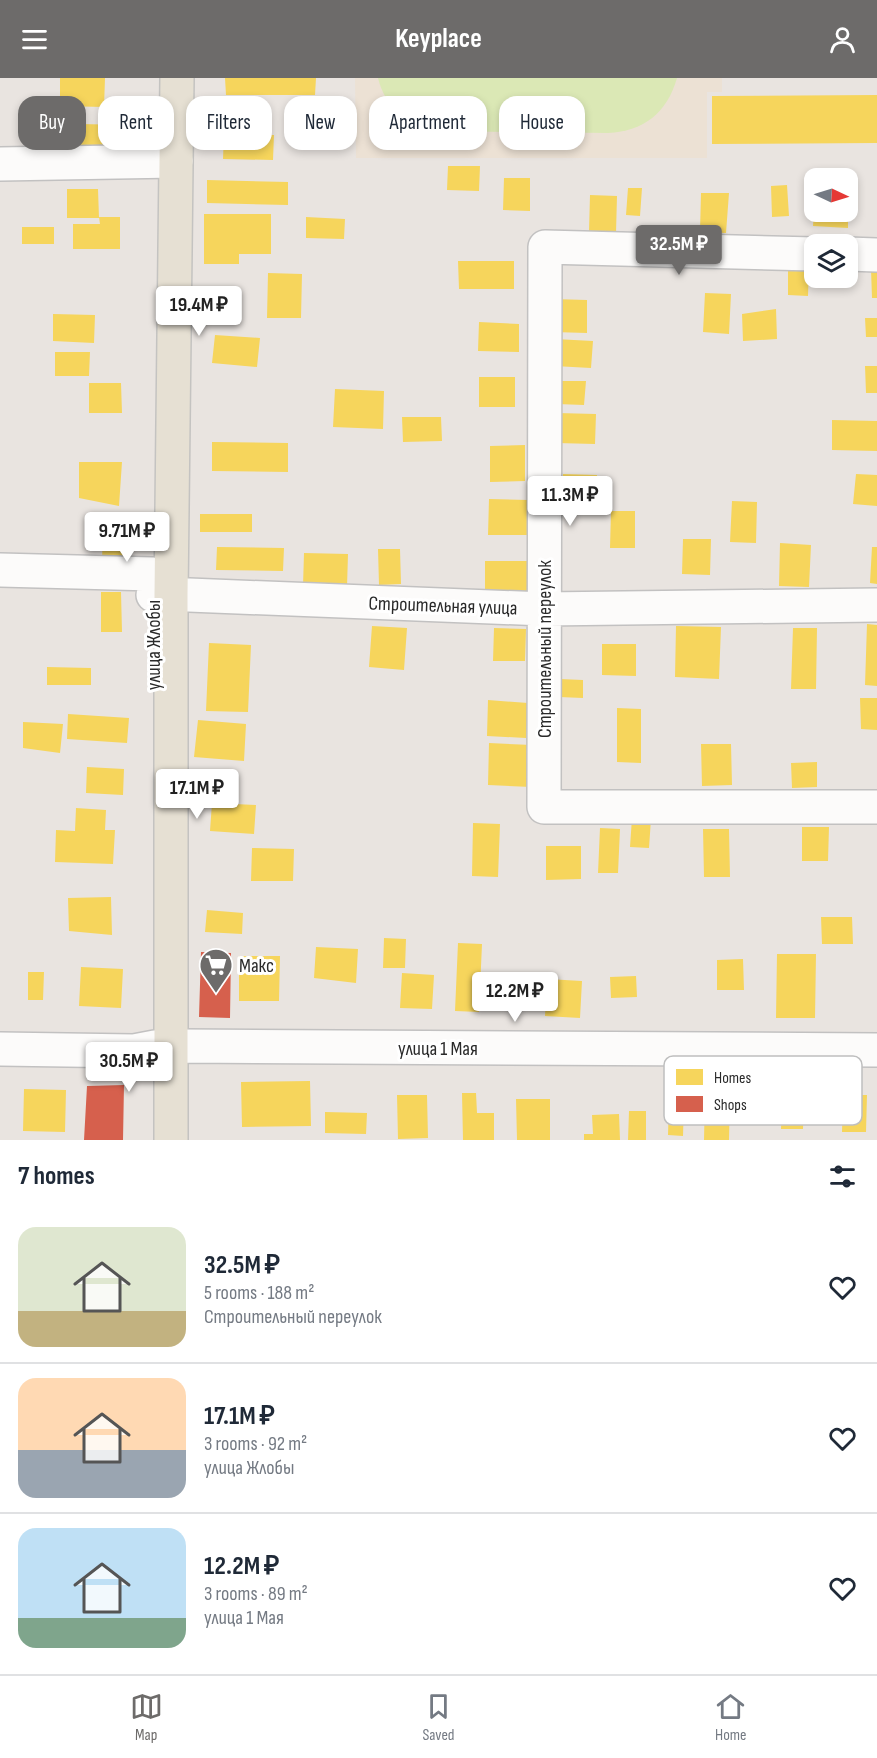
<!DOCTYPE html>
<html lang="en">
<head>
<meta charset="utf-8">
<style>
  body { margin:0; font-family:"Sofia Sans Condensed",sans-serif; background:#f2f2f3; color:#1f2937; height:100vh; display:flex; flex-direction:column; font-size:22px; white-space:nowrap }
  * { box-sizing:border-box; margin:0 }
  p { font-size:20px; color:#747a83 }
  .icon { flex:none; width:33px; height:33px; fill:none; stroke:currentColor; stroke-width:2; stroke-linecap:round; stroke-linejoin:round }
  .map { position:relative; height:1062px; overflow:hidden }
  .sheet { display:flex; flex-direction:column; background:#fff; flex:1 }
  .sheet>* { flex:none }
  .hud { position:absolute; left:18px; top:18px; width:842px; height:54px; display:flex; gap:12px }
  .needle { width:39px; rotate:94deg }
  .tools { position:absolute; left:804px; top:90px; display:grid; gap:12px }
  .tools a { display:grid; place-items:center; width:54px; height:54px; border-radius:12px; background:#fff; box-shadow:0 3px 9px #0003; font-size:30px }
  .price { position:absolute; translate:-50% -51px; padding:0 14px; border-radius:6px; background:#fff; color:#222; font-size:20px; line-height:39px; filter:drop-shadow(0 2px 3px #0008) }
  .price::after { content:''; position:absolute; left:50%; top:36px; width:18px; height:14px; margin-left:-9px; background:inherit; clip-path:polygon(0 0,100% 0,50% 100%) }
  .price.selected { background:#6d6b6a; color:#fff }
  ul { padding:0; list-style:none }
  li { display:flex; align-items:center; gap:18px; height:150px; padding:0 18px }
  li+li { border-top:2px solid #e0e1e3 }
  li span { display:grid; place-items:center; flex:none; width:168px; height:120px; border-radius:18px; color:#555 }
  li>.icon { margin-inline-start:auto }
  span .icon { width:72px; height:72px; fill:#fffc; stroke-width:1 }
  li b { font-size:26px }
  h2 { display:flex; justify-content:space-between; align-items:center; height:72px; padding:0 18px; font-size:26px }
  .tag { padding:0 21px; border-radius:18px; background:#fff; box-shadow:0 3px 9px #0003; font-size:21px; line-height:54px }
  .tag.selected { background:#6d6b6a; color:#fff }
  header { display:flex; justify-content:space-between; align-items:center; height:78px; padding:0 18px; background:#6d6b6a; color:#fff; font-size:27px; font-weight:700 }
  .menu { display:flex; justify-content:space-around; align-items:center; height:84px; border-top:2px solid #e0e1e3; background:#fff; font-size:16px; color:#747a83 }
  .menu a { display:grid; justify-items:center; gap:3px }
  .menu .selected { color:#6d6b6a }
  .map>svg:first-child { display:block }
</style>
</head>
<body>
<header><svg class="icon" aria-label="menu" viewBox="0 0 24 24"><path d="M4 6h16M4 12h16M4 18h16"/></svg>Keyplace<svg class="icon" aria-label="person" viewBox="0 0 24 24"><circle cx="12" cy="8" r="4"/><path d="M4 21q1-7 8-7t8 7"/></svg></header>
<div class="map">
<svg width="877" height="1062" viewBox="0 0 877 1062">
  <rect width="100%" height="100%" fill="#e9e4e0"/>
  <!-- education -->
  <path fill="#ece1d4" d="M355,0H722V14H707V80H356Z"/>
  <!-- pitch -->
  <path fill="#dbe8b5" d="M378,0H677C667,35 644,53 608,55L433,53C406,45 385,29 378,0Z"/>
  <!-- homes -->
  <path fill="#f6d55c" d="M60,0H105L104,29L60,28Z
    M225,0H316L315,17H226Z
    M877,17V65L712,66V18Z
    M80,46L128,47L127,75L80,74Z
    M224,56L274,57L273,82L223,81Z
    M448,88H480L479,113L447,112Z
    M504,100H530V133L503,132Z
    M207,102L288,104V127L207,125Z
    M787,107L789,138L772,139L771,108Z
    M628,110H642L640,138L626,137Z
    M67,111H98L99,140H67Z
    M701,115H729L726,155L700,154Z
    M590,117L617,118L616,155L589,154Z
    M814,134H848V150L813,148Z
    M204,136H271V176H239V186H204Z
    M99,139H120V171H73V146H100Z
    M306,139L345,141L344,161L306,160Z
    M22,149H54V166H22Z
    M458,183H514V211H459Z
    M788,187L809,188L808,218L788,217Z
    M871,191H877V220H872Z
    M268,195L302,196L301,240H267Z
    M705,215L731,216L729,256L703,254Z
    M553,221L587,222V255L553,254Z
    M776,231L777,261L743,263L742,236Z
    M53,236L95,237L94,265L53,263Z
    M865,240H877V259H866Z
    M479,244L519,246V274L478,273Z
    M215,257L260,260L257,289L212,285Z
    M555,261L593,263L591,290L554,288Z
    M55,274H90L89,298H55Z
    M865,288H877V315H866Z
    M479,299H515V329H479Z
    M558,303H586L584,327L557,326Z
    M89,305H121L122,335H89Z
    M335,311L384,313L383,351L333,349Z
    M557,335L596,336L595,366L556,365Z
    M402,339H441L442,363L403,364Z
    M832,342L877,343V373L832,372Z
    M212,364L288,365V394L212,393Z
    M525,367V403L490,404V368Z
    M79,384H122L119,428L79,420Z
    M563,396L597,397L596,425L563,424Z
    M856,396L877,397V428L853,426Z
    M489,421L528,422V457H488Z
    M732,423L757,424L756,465L730,464Z
    M611,433H635V470H610Z
    M200,436H252V454H200Z
    M103,442L125,443L124,487L102,486Z
    M683,461H711L710,497L682,496Z
    M780,465L811,467L809,509L779,508Z
    M217,469L284,470L283,493L216,492Z
    M872,469H877V506L870,505Z
    M378,471H400L401,506L379,507Z
    M304,475L348,476L347,509L303,508Z
    M485,483H527V517H485Z
    M101,514H121L122,554H101Z
    M867,546L877,547V608L865,607Z
    M372,548L407,550L404,592L369,589Z
    M676,548L721,549L719,601L675,599Z
    M494,550L526,551L525,583H493Z
    M793,550H817L816,611H791Z
    M209,565L251,567L248,634L206,633Z
    M602,566H636V598L602,597Z
    M47,589L91,590V607H47Z
    M560,601L583,602V620L559,619Z
    M860,620H877V652L861,651Z
    M488,622L528,625L526,660L487,658Z
    M617,630L641,631V685L617,684Z
    M68,636L129,640L127,665L67,661Z
    M198,642L246,646L244,683L194,679Z
    M23,644L63,646L60,675L23,670Z
    M489,665L532,667L531,709L488,707Z
    M701,666H731L732,707L702,708Z
    M817,684V709L792,710L791,685Z
    M87,689L124,691L123,717L86,715Z
    M212,725L256,727L254,756L210,753Z
    M76,730L106,732L105,752H115L113,786L55,784L56,752L75,753Z
    M632,740L651,741L649,770L630,769Z
    M473,745L500,746L498,799L472,798Z
    M802,749H829L828,783H802Z
    M600,750L620,751L618,795H598Z
    M703,751H729L730,799H704Z
    M546,768H581V801L546,802Z
    M252,770L294,771L293,803H251Z
    M111,819L112,857L69,853L68,820Z
    M207,832L243,835L242,856L205,854Z
    M821,839H852L853,866H822Z
    M384,860L406,861L405,890H383Z
    M458,865L482,866L479,934L455,933Z
    M316,869L358,871L356,905L314,900Z
    M777,876H816L815,940H776Z
    M239,878H280L279,923H239Z
    M743,881L744,912H717V882Z
    M81,889L123,891L121,930L79,928Z
    M28,894H44L43,922H28Z
    M402,895L434,897L432,931L400,930Z
    M636,898L637,919L611,920L610,899Z
    M547,901L582,903L580,940L545,938Z
    M310,1003L311,1048L242,1049L241,1004Z
    M24,1011L66,1012L65,1054L23,1053Z
    M462,1015H476L477,1035H494V1062H463Z
    M397,1017H427L428,1060L398,1061Z
    M705,1017L730,1018L729,1062H704Z
    M843,1017H867L866,1054H842Z
    M782,1019L804,1020L803,1051H781Z
    M516,1021H550V1062H517Z
    M669,1024H684L683,1058L668,1057Z
    M629,1033H646V1062H628Z
    M325,1034L367,1035L366,1056L325,1055Z
    M619,1036L620,1062H584V1056H593L592,1037Z"/>
  <!-- shops -->
  <path fill="#d6604d" d="M201,874L231,875L230,940L199,939Z
    M124,1007L123,1062H84L87,1008Z"/>
  <g fill="none" stroke-linecap="round" stroke-linejoin="round">
    <!-- minor casing -->
    <g stroke="#c2c1c1" stroke-width="36">
      <path id="minor" d="M0,86L176,83
        M814,176L545,169L544,729H877
        M848,176L877,177
        M0,492L153,496
        M153,517H189L544,531L877,527
        M0,971L134,973L155,969L182,968L877,972"/>
    </g>
    <!-- major casing -->
    <g stroke="#c4c3c1" stroke-width="36">
      <path id="major" d="M171,1062V517L177,0"/>
    </g>
    <!-- minor -->
    <use href="#minor" stroke="#fcfbfa" stroke-width="33"/>
    <!-- major -->
    <use href="#major" stroke="#e6e0d3" stroke-width="33"/>
  </g>
  <!-- icons -->
  <defs>
    <g id="supermarket-pin" transform="scale(1.725)"><path d="M0 17L-7.5 6A9.5 9.5 0 1 1 7.5 6Z" fill="#6d6b6a" stroke="#fff"/><path d="M-6-5.5h2.5l.6 2H6L4.5 2H-2.5L-4.4-4H-6ZM-1.5 3.2a1.3 1.3 0 1 0 .1 0ZM3 3.2a1.3 1.3 0 1 0 .1 0Z" fill="#fff"/></g>
  </defs>
  <g fill-rule="evenodd">
    <use href="#supermarket-pin" x="216" y="887"/>
  </g>
  <g text-anchor="middle" stroke-width="6" stroke-linejoin="round" paint-order="stroke">
    <!-- street labels -->
    <g font-size="20" fill="#2a2a2a" stroke="#fff">
      <text transform="translate(443 527) rotate(2)" y="7">Строительная улица</text>
      <text transform="translate(153 567) rotate(-90)" y="7">улица Жлобы</text>
      <text transform="translate(544 571) rotate(-90)" y="7">Строительный переулок</text>
      <text x="438" y="977">улица 1 Мая</text>
    </g>
    <!-- poi labels -->
    <g font-size="20" fill="#2a2a2a" stroke="#fff" text-anchor="start">
      <text x="239" y="894">Макс</text>
    </g>
  </g>
  <!-- legend -->
  <rect x="664" y="978" width="198" height="69" rx="9" fill="#fff" stroke="#bfbfbf" stroke-width="1.5"/>
  <rect x="676" y="991" width="27" height="16" fill="#f6d55c"/>
  <rect x="676" y="1018" width="27" height="16" fill="#d6604d"/>
  <g font-size="16" fill="#2a2a2a">
    <text x="714" y="1005">Homes</text>
    <text x="714" y="1032">Shops</text>
  </g>
</svg>
<div class="tools">
<a><svg class="needle" viewBox="-14 -14 28 28"><path d="M0-13l5 13h-10z" fill="#e53935"/><path d="M0 13l5-13h-10z" fill="#747a83"/></svg></a>
<a><svg class="icon" aria-label="layers" viewBox="0 0 24 24"><path d="M12 4l9 5-9 5-9-5zM3 14l9 5 9-5"/></svg></a>
</div>
<b class="price selected" style="left:679px;top:198px">32.5M ₽</b>
<b class="price" style="left:199px;top:259px">19.4M ₽</b>
<b class="price" style="left:570px;top:449px">11.3M ₽</b>
<b class="price" style="left:127px;top:485px">9.71M ₽</b>
<b class="price" style="left:197px;top:742px">17.1M ₽</b>
<b class="price" style="left:515px;top:945px">12.2M ₽</b>
<b class="price" style="left:129px;top:1015px">30.5M ₽</b>
<div class="hud">
<a class="tag selected">Buy</a>
<a class="tag">Rent</a>
<a class="tag">Filters</a>
<a class="tag">New</a>
<a class="tag">Apartment</a>
<a class="tag">House</a>
</div>
</div>
<section class="sheet">
<h2>7 homes<svg class="icon" aria-label="filters" viewBox="0 0 24 24"><path d="M4 7h16M4 17h16"/><circle cx="9" cy="7" r="2"/><circle cx="15" cy="17" r="2"/></svg></h2>
<ul>
<li><span style="background:linear-gradient(#dfe7d0 70%,#c2b280 0)"><svg class="icon" aria-label="home" viewBox="0 0 24 24"><path d="M3 11l9-7 9 7M6 9v11h12V9"/></svg></span><div><b>32.5M ₽</b><p>5 rooms · 188 m²</p><p>Строительный переулок</p></div><svg class="icon" aria-label="heart" viewBox="0 0 24 24"><path d="M12 20l-8-8c-3-5 5-10 8-4 3-6 11-1 8 4z"/></svg></li>
<li><span style="background:linear-gradient(#ffd9b3 60%,#9aa5b1 0)"><svg class="icon" aria-label="home" viewBox="0 0 24 24"><path d="M3 11l9-7 9 7M6 9v11h12V9"/></svg></span><div><b>17.1M ₽</b><p>3 rooms · 92 m²</p><p>улица Жлобы</p></div><svg class="icon" aria-label="heart" viewBox="0 0 24 24"><path d="M12 20l-8-8c-3-5 5-10 8-4 3-6 11-1 8 4z"/></svg></li>
<li><span style="background:linear-gradient(#bfe0f5 75%,#7fa58c 0)"><svg class="icon" aria-label="home" viewBox="0 0 24 24"><path d="M3 11l9-7 9 7M6 9v11h12V9"/></svg></span><div><b>12.2M ₽</b><p>3 rooms · 89 m²</p><p>улица 1 Мая</p></div><svg class="icon" aria-label="heart" viewBox="0 0 24 24"><path d="M12 20l-8-8c-3-5 5-10 8-4 3-6 11-1 8 4z"/></svg></li>
</ul>
</section>
<nav class="menu">
<a class="selected"><svg class="icon" aria-label="map" viewBox="0 0 24 24"><path d="M3 6l6-2 6 2 6-2v14l-6 2-6-2-6 2zM9 4v14M15 6v14"/></svg>Map</a>
<a><svg class="icon" aria-label="saved" viewBox="0 0 24 24"><path d="M7 4h10v16l-5-4-5 4z"/></svg>Saved</a>
<a><svg class="icon" aria-label="home" viewBox="0 0 24 24"><path d="M3 11l9-7 9 7M6 9v11h12V9"/></svg>Home</a>
</nav>
</body>
</html>
